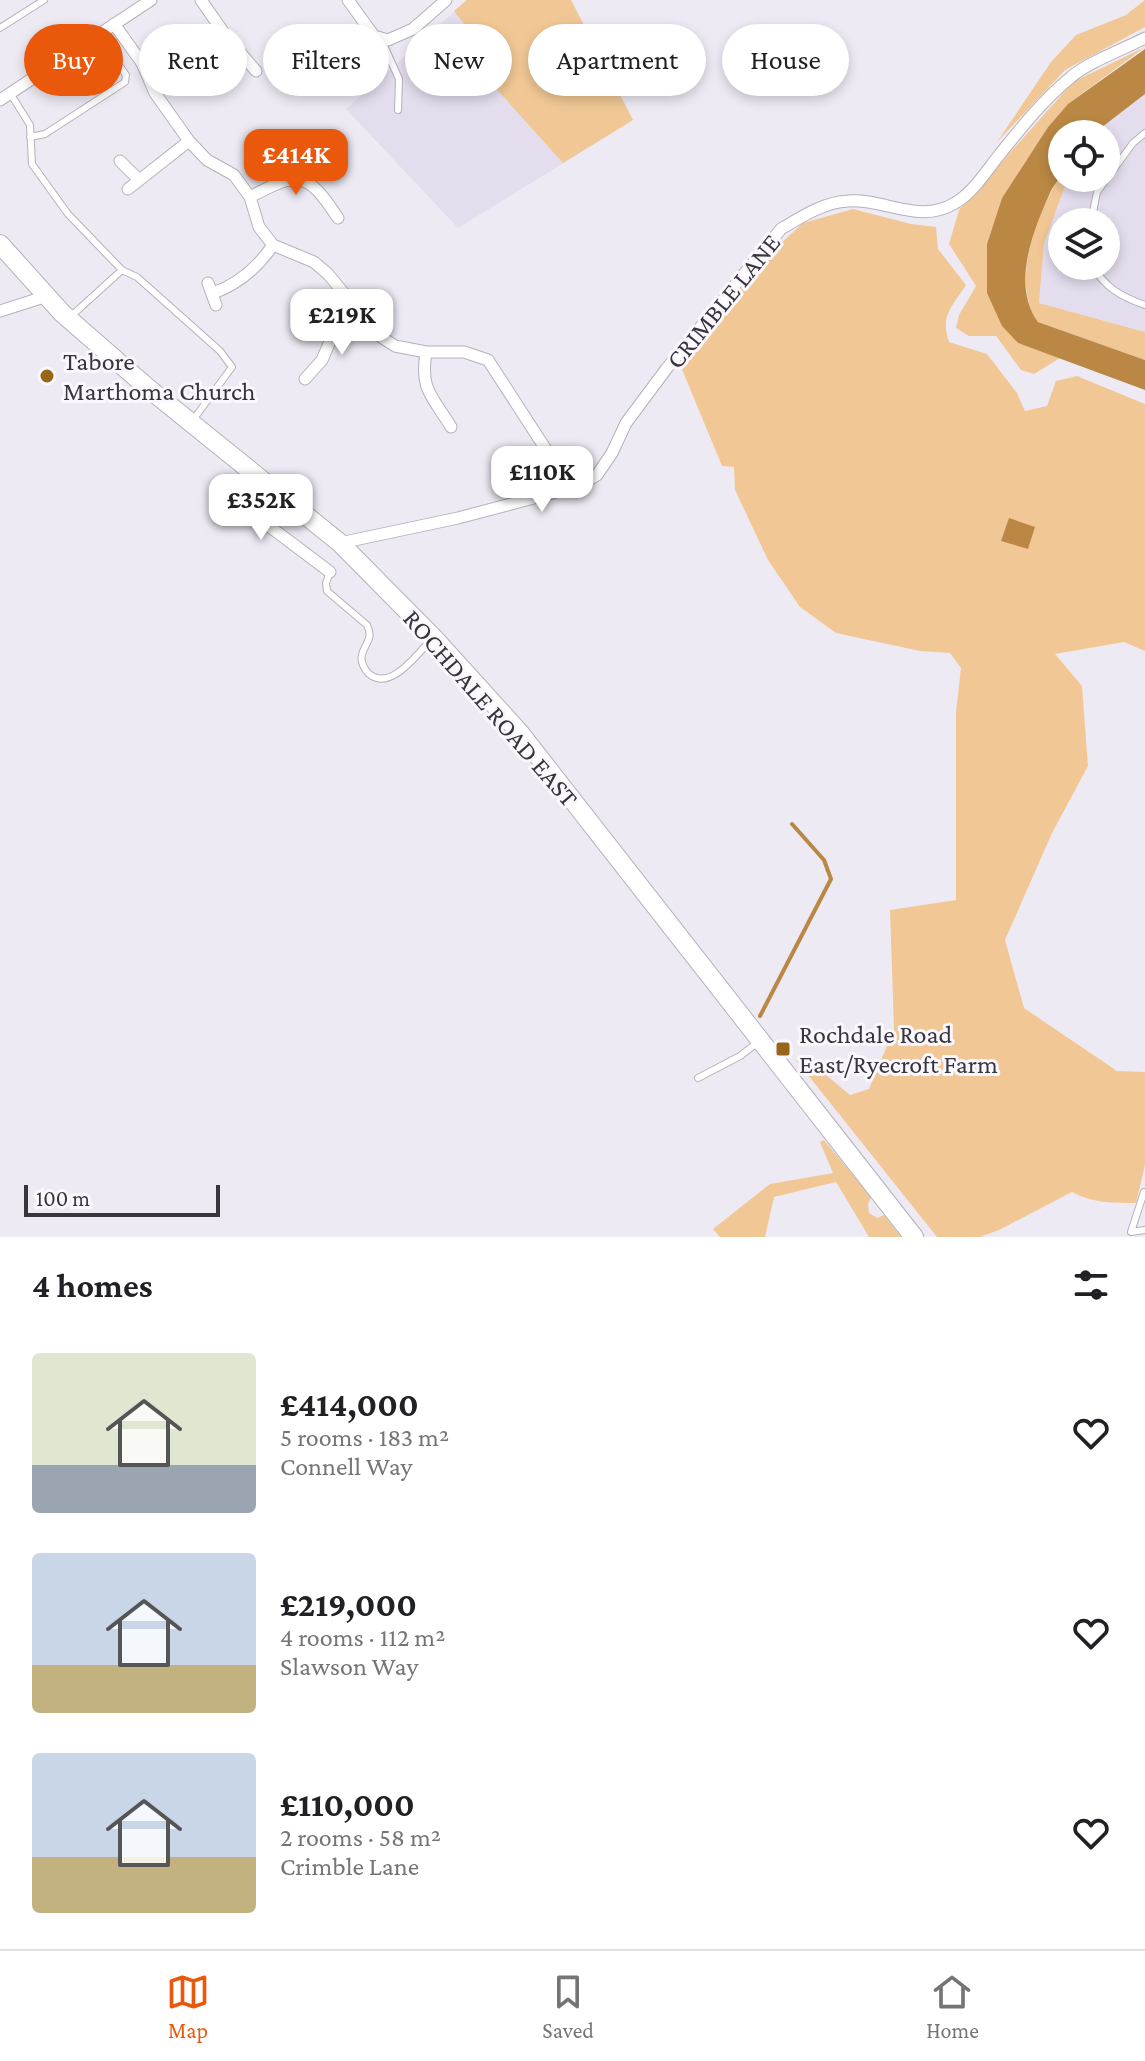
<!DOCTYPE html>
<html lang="en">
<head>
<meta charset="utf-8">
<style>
  body { margin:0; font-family:"Crimson Pro",serif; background:#f6f6f6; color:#202124; height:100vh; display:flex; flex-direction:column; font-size:30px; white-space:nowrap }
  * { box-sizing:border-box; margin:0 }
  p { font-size:26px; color:#757577 }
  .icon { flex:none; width:44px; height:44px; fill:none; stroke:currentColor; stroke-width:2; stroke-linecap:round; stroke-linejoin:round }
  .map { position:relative; height:1237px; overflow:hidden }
  .drawer { display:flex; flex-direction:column; background:#fff; flex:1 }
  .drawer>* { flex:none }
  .hud { position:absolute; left:24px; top:24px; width:1098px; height:72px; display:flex; gap:16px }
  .controls { position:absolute; left:1048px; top:120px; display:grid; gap:16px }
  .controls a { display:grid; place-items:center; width:72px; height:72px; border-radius:50%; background:#fff; box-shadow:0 4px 12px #0003; font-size:40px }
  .scale { position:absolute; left:24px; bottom:20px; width:196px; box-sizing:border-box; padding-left:8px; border:4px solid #38363a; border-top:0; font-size:22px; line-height:28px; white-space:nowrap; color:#38363a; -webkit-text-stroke:6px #faf8fe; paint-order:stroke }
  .price { position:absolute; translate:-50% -68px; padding:0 18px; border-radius:16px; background:#fff; color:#222; font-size:26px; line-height:52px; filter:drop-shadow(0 2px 4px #0008) }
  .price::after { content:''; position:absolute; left:50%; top:48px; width:24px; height:18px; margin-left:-12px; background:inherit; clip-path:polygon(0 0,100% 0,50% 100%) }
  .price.current { background:#ea580c; color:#fff }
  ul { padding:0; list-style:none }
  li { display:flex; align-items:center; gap:24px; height:200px; padding:0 32px }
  li span { display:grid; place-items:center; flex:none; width:224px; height:160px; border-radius:8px; color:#555 }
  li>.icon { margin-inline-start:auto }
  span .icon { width:96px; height:96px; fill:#fffc; stroke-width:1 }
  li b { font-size:34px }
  h2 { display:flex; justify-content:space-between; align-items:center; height:96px; padding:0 32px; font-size:34px }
  .pill { padding:0 28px; border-radius:36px; background:#fff; box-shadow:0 4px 12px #0003; font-size:28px; line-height:72px }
  .pill.current { background:#ea580c; color:#fff }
  .tab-bar { display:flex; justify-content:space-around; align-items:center; height:112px; border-top:2px solid #e0e0e0; background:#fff; font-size:22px; color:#757577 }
  .tab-bar a { display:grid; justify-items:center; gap:4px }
  .tab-bar .current { color:#ea580c }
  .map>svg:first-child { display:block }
</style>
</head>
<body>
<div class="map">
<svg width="1145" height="1237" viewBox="0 0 1145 1237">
  <rect width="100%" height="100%" fill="#eeeaf4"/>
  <!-- built -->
  <path fill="#e4ddee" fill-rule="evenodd" d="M467,0H571L633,120L458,228L346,109Z
    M1145,94V332L1039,303L1044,244L1068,178H1106V134H1093ZM1062,222H1106V266H1062Z"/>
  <!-- green -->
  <path fill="#f1c895" d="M467,0H571L633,120L563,163L464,53L478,42L454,11Z
    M1145,0V27L1065,70L997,142L1051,62L1076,35L1126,15Z
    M1145,47L1068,104L1048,127L1002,198L987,244V293L1018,343L1060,358L1034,374L1021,370L996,336H969L956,328L959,315L976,286L949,244L959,210L1073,82Z
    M1062,173V178H1068L1044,244L1039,303L1145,332V360L1038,322C1009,282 1038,211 1062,173Z
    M853,209L911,224L936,227L938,249L966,285C952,307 940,315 949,342L987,354L1017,393L1025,411L1047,406L1056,381L1077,376L1145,404V651L1124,642L1055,654L1082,686L1088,766L1052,833L1005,940L1024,1008L1117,1071L1145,1072V1165L1136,1203C1114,1203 1091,1203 1072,1192L999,1230L980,1237H937L796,1060L807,1059L850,1095L869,1089L894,1029L890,910L956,900V712L961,668L950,653L920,651L836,633L800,607L768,560L735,490L734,467L722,466L679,362L765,258L803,223Z
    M824,1140L871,1197L868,1204L869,1213L878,1218L884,1215L901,1237H869L836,1182L774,1197L765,1237H720L713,1229L770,1184L833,1173L820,1142Z"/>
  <!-- water -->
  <path fill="#ba8844" d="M1145,49V94L1093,134H1062C1062,145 1064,160 1062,171C1060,179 1053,186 1050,193C1033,231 1011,285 1038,322L1145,360V390L1018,343L1002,326L987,293V244L1002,198L1048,127L1068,104Z
    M1009,518L1035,527L1028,549L1001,541Z"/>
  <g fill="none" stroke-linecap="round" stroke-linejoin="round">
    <!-- stream -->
    <path stroke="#ba8844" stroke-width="4" d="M760,1016L831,879L824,860L792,824"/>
    <!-- service casing -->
    <g stroke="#b4b1ba" stroke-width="8">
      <path id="service" d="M0,28L44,0
        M381,39L399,79L398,110
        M10,93L30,125L32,164L68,214L122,270
        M30,137L45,134L125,82L126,75L98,35
        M1091,222L1097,192L1133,143L1145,133
        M1093,266C1105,288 1122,297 1145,305
        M69,318L122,270L137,277L220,351L232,367L193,420
        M330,572L326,583L327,591L367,625C374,639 365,642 362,655C360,662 364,668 368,673C390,693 417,654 431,640
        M698,1078L740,1056L757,1043
        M1144,1192L1131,1232L1145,1230"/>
    </g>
    <!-- minor casing -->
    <g stroke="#b4b1ba" stroke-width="13">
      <path id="minor" d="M201,0L226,36L256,71
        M348,0L374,36L388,40L413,29L446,0
        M114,24L142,63L155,93L189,141L207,160L234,175L250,197L259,227L273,245L314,262L328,274L378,335L395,346L426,352H464L488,360L558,468
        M0,100L151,0
        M120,161L139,180
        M128,189L189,141
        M250,197C299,171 307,171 338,218
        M208,283L216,305
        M213,293C239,284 258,267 273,245
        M0,311L47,296
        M426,352C420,391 432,395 451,427
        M305,379L322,360L331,339L360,314
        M280,495L261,520L330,572
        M340,543L458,518L579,486L597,475L612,453L626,423L667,368L781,229C801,217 824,202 848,201C884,198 919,225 955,203C973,193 987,170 1000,154C1021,128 1044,99 1070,78C1086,63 1124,49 1145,38"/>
    </g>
    <!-- trunk casing -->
    <g stroke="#b4b1ba" stroke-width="20">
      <path id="trunk" d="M0,244L62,313L148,388L340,543L434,638L520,733L914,1237"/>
    </g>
    <!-- service -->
    <use href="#service" stroke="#fff" stroke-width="6"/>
    <!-- minor -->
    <use href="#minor" stroke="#fff" stroke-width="11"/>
    <!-- trunk -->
    <use href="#trunk" stroke="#fff" stroke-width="18"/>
  </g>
  <!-- markers -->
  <g fill="#976618" stroke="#faf8fe" stroke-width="3">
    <circle cx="47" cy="376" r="8"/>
    <rect x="775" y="1041" width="16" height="16" rx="4"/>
  </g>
  <g text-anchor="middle" stroke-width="6" stroke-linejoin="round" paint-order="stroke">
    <!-- street labels -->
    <g font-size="26" fill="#38363a" stroke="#faf8fe">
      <text transform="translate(723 301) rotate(-51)" y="9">CRIMBLE LANE</text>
      <text transform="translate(491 708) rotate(49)" y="9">ROCHDALE ROAD EAST</text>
    </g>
    <!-- poi labels -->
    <g font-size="26" fill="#38363a" stroke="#faf8fe" text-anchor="start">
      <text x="63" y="370">Tabore<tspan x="63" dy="30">Marthoma Church</tspan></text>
      <text x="799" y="1043">Rochdale Road<tspan x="799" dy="30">East/Ryecroft Farm</tspan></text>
    </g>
  </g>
</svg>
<div class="controls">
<a><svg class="icon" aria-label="locate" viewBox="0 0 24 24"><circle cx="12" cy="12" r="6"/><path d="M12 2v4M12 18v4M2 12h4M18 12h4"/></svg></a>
<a><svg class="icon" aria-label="layers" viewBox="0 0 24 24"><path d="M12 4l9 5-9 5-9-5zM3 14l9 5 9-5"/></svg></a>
</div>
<div class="scale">100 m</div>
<b class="price current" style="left:296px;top:197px">£414K</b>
<b class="price" style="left:342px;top:357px">£219K</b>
<b class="price" style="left:542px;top:514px">£110K</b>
<b class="price" style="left:261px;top:542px">£352K</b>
<div class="hud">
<a class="pill current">Buy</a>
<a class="pill">Rent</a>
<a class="pill">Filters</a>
<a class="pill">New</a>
<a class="pill">Apartment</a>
<a class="pill">House</a>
</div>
</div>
<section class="drawer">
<h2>4 homes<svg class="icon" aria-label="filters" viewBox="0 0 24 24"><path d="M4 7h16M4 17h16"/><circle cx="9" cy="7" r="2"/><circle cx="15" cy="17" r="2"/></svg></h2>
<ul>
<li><span style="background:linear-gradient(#dfe7d0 70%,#9aa5b1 0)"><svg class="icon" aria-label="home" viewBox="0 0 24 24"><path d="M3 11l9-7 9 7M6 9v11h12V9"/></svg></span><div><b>£414,000</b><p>5 rooms · 183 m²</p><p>Connell Way</p></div><svg class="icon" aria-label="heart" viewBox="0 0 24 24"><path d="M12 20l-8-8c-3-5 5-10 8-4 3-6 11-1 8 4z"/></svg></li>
<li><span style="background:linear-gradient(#c9d6e8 70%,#c2b280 0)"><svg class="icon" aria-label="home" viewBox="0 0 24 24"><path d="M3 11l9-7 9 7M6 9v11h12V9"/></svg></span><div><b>£219,000</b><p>4 rooms · 112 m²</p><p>Slawson Way</p></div><svg class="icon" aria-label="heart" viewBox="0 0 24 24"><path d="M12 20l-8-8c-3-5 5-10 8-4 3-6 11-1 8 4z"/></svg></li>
<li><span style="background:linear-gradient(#c9d6e8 65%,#c2b280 0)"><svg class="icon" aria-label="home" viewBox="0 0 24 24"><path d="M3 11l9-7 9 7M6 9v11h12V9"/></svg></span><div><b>£110,000</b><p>2 rooms · 58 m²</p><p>Crimble Lane</p></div><svg class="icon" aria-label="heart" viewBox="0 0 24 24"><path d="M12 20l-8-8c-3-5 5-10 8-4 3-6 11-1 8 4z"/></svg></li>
</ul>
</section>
<nav class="tab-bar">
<a class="current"><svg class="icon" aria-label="map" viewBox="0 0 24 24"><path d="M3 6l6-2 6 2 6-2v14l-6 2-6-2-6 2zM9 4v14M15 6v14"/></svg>Map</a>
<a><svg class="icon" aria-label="saved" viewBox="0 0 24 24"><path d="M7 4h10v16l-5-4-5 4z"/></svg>Saved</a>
<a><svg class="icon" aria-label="home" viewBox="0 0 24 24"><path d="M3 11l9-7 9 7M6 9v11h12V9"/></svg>Home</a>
</nav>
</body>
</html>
